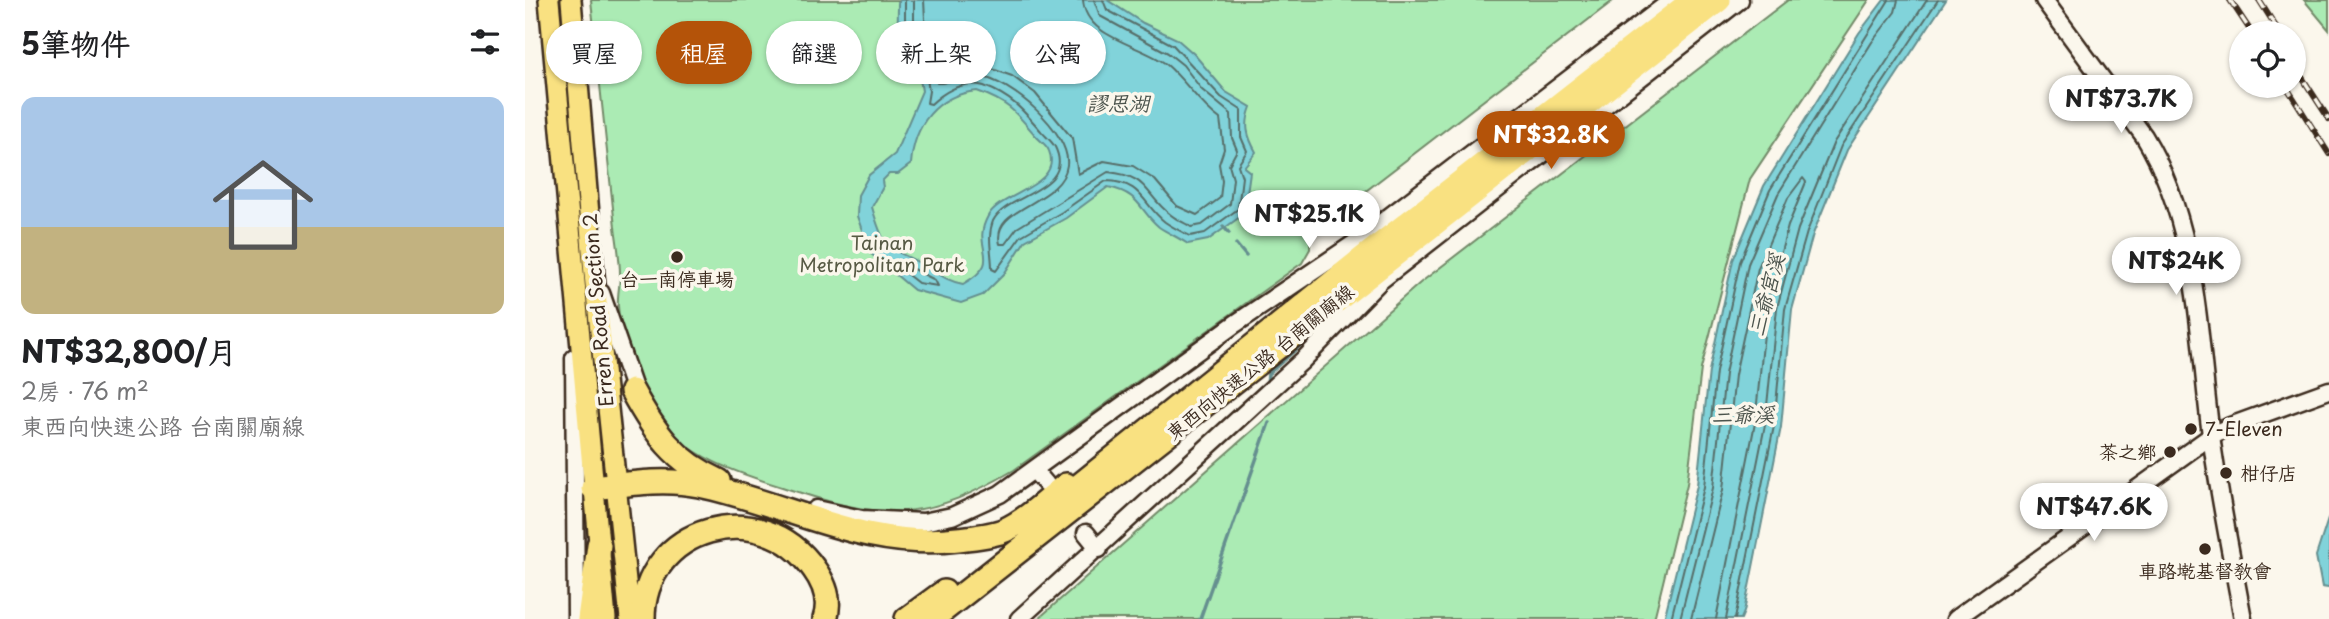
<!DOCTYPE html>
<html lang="zh-TW">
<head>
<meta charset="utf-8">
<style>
  body { margin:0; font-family:"Playpen Sans","LXGW WenKai TC",sans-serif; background:#f6f6f6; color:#202124; height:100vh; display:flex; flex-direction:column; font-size:26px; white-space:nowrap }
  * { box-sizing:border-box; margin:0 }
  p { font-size:23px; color:#757577 }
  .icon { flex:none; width:38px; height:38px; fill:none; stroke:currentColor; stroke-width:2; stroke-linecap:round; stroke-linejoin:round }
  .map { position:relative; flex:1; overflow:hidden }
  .side { display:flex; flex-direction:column; background:#fff; width:525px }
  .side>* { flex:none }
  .hud { position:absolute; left:21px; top:21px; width:665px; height:63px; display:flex; gap:14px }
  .tools { position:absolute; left:1704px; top:21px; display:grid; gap:14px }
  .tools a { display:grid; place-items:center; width:77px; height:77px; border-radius:50%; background:#fff; box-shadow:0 2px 5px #0004; font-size:35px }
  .price { position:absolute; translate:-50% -60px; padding:0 16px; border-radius:24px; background:#fff; color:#222; font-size:23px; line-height:46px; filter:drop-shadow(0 2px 4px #0008) }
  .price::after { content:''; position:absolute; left:50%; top:42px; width:21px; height:16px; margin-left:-10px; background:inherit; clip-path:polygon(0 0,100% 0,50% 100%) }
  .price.on { background:#b45309; color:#fff }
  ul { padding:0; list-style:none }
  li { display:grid; align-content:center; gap:14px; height:371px; padding:0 21px }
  li span { display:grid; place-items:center; height:217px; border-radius:14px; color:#555 }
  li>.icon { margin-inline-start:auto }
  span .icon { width:126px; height:126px; fill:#fffc; stroke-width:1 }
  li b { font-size:30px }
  h2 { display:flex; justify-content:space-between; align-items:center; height:84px; padding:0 21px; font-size:30px }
  .tag { padding:0 24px; border-radius:32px; background:#fff; box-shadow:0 2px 5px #0004; font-size:24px; line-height:63px }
  .tag.on { background:#b45309; color:#fff }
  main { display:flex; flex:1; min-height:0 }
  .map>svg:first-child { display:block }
</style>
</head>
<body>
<main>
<section class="side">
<h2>5筆物件<svg class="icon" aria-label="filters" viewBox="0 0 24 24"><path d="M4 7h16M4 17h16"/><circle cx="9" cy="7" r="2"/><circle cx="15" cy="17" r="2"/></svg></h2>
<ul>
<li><span style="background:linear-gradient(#a9c7e8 60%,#c2b280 0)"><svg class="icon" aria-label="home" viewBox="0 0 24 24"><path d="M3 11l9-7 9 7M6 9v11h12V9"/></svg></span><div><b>NT$32,800/月</b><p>2房 · 76 m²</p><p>東西向快速公路 台南關廟線</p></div></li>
</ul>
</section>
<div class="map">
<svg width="1804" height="619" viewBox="0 0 1804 619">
  <rect width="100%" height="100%" fill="#fbf7ec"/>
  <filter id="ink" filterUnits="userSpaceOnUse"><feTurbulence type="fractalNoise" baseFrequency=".0143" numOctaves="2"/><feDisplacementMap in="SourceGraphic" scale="14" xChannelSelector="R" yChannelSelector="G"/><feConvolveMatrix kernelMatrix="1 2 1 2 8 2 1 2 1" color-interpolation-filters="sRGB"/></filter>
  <g filter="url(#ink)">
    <!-- green -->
    <path fill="#abebb4" stroke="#738a69" stroke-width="2" d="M66,0H1089L785,234V249L777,263L489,470C406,519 364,522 273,492C223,476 163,461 131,415C111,387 95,341 93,306C92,296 95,285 95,274C95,259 92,242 90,227C82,151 74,76 66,0Z
      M1263,0H1344L1225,179L1176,369L1162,484L1129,619H513L895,283Z
      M1779,0H1804V30Z"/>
    <!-- water -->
    <path fill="#81d3da" stroke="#658f8f" stroke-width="2" fill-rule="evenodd" d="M375,0H582L618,23L652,39L669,54L701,92L726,107C719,125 722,136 731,152L719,167L725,172L719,214L683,240L663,244C654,238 643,233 634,227C613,209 616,194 583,187L541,218L500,241L479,274L458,295L436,303L389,290L345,253L332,216L333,195L344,175L370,154L397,91L393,68C369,47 373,33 373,3ZM452,91C483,102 490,111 510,135C515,141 522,145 524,151C538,186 475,193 463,216C444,250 482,259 438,284C421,281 413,273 399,265C361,245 360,252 347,207L358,187L357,181L364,174H373L386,164C389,125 411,95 452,91Z
      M1359,0H1421L1322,150L1288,234L1267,310L1256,427L1219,612L1216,619H1139L1172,485L1184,371L1208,260L1239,186L1334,33Z
      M1804,516V588L1797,587L1791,556Z"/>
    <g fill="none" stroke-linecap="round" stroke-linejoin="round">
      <!-- shore -->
      <path stroke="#576e69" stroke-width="2" d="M380,0V37L384,51L400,66L404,91L402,103L406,104C420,91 439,80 459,86C486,96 498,110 516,131C520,136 527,141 530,147C551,190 481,194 468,221C462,236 467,253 467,269L471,271L496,236L537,212L581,181C618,182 617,204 640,222C647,227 657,232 665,236L680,233L713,209L717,177L713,165L722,151L716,137V110L696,97L648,45L582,10L578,0
        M389,0V36L392,46L408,62L412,83C425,84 439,74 453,76C485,80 546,132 542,165C537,205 465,206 475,244H480L492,228L583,172C625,176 619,195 646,215C652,220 660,223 666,227L677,225L705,204L708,179L704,165L712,150L707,138L706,114L677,90L658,65L643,53L575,16L569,0
        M399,0L401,39L415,52L420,68L459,66L487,76L510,93L547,138L553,174L579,161L608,166L630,180L652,206L672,215L695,198L697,181L694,164L699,149L695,119C673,103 661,81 641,64C617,45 560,38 558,0
        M382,266L410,280L413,286L393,283L379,272Z
        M1146,619L1179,487L1191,372L1215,262L1245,190L1364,0
        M1155,619L1188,488L1200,374L1223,264L1253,194L1347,42L1370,12L1373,0
        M1166,619L1198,490L1210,375L1233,268L1263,198L1278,178L1281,182L1263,226L1242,304L1230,423L1191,619
        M1201,619L1240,425L1252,308L1273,229L1309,142L1402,0
        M1210,619L1249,426L1260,309L1282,232L1316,146L1413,0"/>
      <!-- stream -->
      <path stroke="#658f8f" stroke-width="3.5" d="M698,226L704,233
        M711,244L721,256
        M742,384L743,374L778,343
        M675,619L744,423"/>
      <!-- minor casing -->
      <g stroke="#3b2a1e" stroke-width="21">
        <path id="minor" d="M1519,0L1619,136C1673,224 1673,336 1686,435C1694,497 1707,558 1718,619
          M76,293L112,397
          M49,358L51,619
          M509,470L521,484
          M291,509L337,519L398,522L427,516L475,494L710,324L827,245L1147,0
          M561,533L574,549
          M494,619L778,360L855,281L1215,0
          M1430,619L1686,436L1705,426L1804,390"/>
      </g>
      <!-- major casing -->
      <g stroke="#3b2a1e" stroke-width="24">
        <path id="major" d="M24,0L81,619
          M46,0L69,274L105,619"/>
      </g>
      <!-- highway casing -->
      <g stroke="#3b2a1e" stroke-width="28">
        <path id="highway" d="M107,391C130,433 149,461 194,481
          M68,488C103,484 138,478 174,485C262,503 341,551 433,539C448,537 467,536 480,530C502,520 522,500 541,485
          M534,502L838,258L1168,0
          M64,619L74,545
          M118,619C118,526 237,494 289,569C300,584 306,601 300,619
          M382,619L419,592
          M407,619L1194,0"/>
      </g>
      <!-- minor -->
      <use href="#minor" stroke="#fbf7ec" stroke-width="16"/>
      <!-- major -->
      <use href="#major" stroke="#f9e181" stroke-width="19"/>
      <!-- highway -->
      <use href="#highway" stroke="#f9e181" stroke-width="23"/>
      <!-- rail casing -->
      <g stroke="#3b2a1e" stroke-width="6">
        <path id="rail" d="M1705,0L1727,33
          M1734,0L1755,33
          M1769,65L1804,119
          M1761,86L1804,154"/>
      </g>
      <!-- rail -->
      <use href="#rail" stroke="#fbf7ec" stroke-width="3.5" stroke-dasharray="10" stroke-linecap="butt"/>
    </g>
  </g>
  <!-- markers -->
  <g fill="#3b2a1e" stroke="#fbf7ec" stroke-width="2.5">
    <circle cx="152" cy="257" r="7"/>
    <circle cx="1666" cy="429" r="7"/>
    <circle cx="1645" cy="452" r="7"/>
    <circle cx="1701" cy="473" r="7"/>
    <circle cx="1680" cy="549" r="7"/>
  </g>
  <g text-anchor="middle" stroke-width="7" stroke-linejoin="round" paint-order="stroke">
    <!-- park labels -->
    <g font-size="19" fill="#575a44" stroke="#fbf7ec">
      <text x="357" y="250">Tainan<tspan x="357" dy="22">Metropolitan Park</tspan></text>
    </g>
    <!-- poi labels -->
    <g font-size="19" fill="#3b2a1e" stroke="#fbf7ec">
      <text x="152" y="286">台一南停車場</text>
      <text x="1680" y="436" text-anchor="start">7-Eleven</text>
      <text x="1631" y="459" text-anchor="end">茶之鄉</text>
      <text x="1715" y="480" text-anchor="start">柑仔店</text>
      <text x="1680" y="578">車路墘基督教會</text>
    </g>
    <!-- street labels -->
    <g font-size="19" fill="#3b2a1e" stroke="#fbf7ec">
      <text transform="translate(73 310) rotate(-95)" y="7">Erren Road Section 2</text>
      <text transform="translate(735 362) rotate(-39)" y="7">東西向快速公路 台南關廟線</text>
    </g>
    <!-- water labels -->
    <g font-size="21" font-style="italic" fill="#4c544d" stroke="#fbf7ec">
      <text x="593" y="111">謬思湖</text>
      <text transform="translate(1242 295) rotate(-75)" y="7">三爺宮溪</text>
      <text x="1218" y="422">三爺溪</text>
    </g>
  </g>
</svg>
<div class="tools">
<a><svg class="icon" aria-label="locate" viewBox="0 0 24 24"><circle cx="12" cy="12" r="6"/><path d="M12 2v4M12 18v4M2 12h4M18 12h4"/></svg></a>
</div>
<b class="price" style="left:1596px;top:135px">NT$73.7K</b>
<b class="price on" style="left:1026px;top:171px">NT$32.8K</b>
<b class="price" style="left:784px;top:250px">NT$25.1K</b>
<b class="price" style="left:1651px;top:297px">NT$24K</b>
<b class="price" style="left:1569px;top:543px">NT$47.6K</b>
<div class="hud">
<a class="tag">買屋</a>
<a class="tag on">租屋</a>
<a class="tag">篩選</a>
<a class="tag">新上架</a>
<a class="tag">公寓</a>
</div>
</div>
</main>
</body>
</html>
